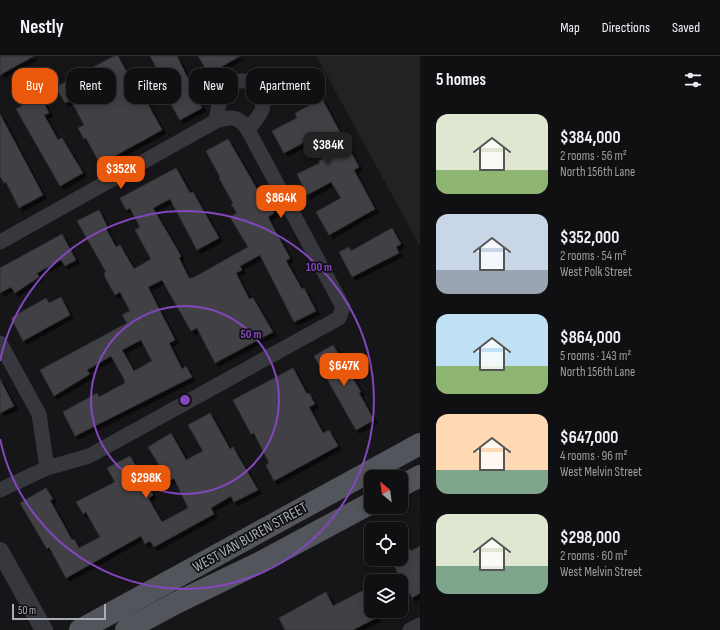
<!DOCTYPE html>
<html lang="en">
<head>
<meta charset="utf-8">
<style>
  body { margin:0; font-family:"Sofia Sans Condensed",sans-serif; background:#19191b; color:#f1f3f6; height:100vh; display:flex; flex-direction:column; font-size:15px; white-space:nowrap }
  * { box-sizing:border-box; margin:0 }
  p { font-size:13px; color:#9c9d9f }
  .icon { flex:none; width:22px; height:22px; fill:none; stroke:currentColor; stroke-width:2; stroke-linecap:round; stroke-linejoin:round }
  .map { position:relative; flex:1; overflow:hidden }
  .details { display:flex; flex-direction:column; background:#101012; width:300px }
  .details>* { flex:none }
  .banner { position:absolute; left:12px; top:12px; width:348px; height:36px; display:flex; gap:8px }
  .needle { width:26px; rotate:331deg }
  .fabs { position:absolute; left:364px; top:414px; display:grid; gap:8px }
  .fabs a { display:grid; place-items:center; width:44px; height:44px; border-radius:8px; background:#101012; box-shadow:0 2px 10px #0003,0 0 0 1px #303032; font-size:20px }
  .scale { position:absolute; left:12px; bottom:10px; width:94px; box-sizing:border-box; padding-left:4px; border:2px solid #a8adb8; border-top:0; font-size:11px; line-height:14px; white-space:nowrap; color:#a8adb8; -webkit-text-stroke:3px #111113; paint-order:stroke }
  .price { position:absolute; translate:-50% -34px; padding:0 9px; border-radius:8px; background:#ea580c; color:#fff; font-size:13px; line-height:26px; filter:drop-shadow(0 1px 2px #0008) }
  .price::after { content:''; position:absolute; left:50%; top:24px; width:12px; height:9px; margin-left:-6px; background:inherit; clip-path:polygon(0 0,100% 0,50% 100%) }
  .price.on { background:#222; color:#fff }
  ul { padding:0; list-style:none }
  li { display:flex; align-items:center; gap:12px; height:100px; padding:0 16px }
  li span { display:grid; place-items:center; flex:none; width:112px; height:80px; border-radius:12px; color:#555 }
  li>.icon { margin-inline-start:auto }
  span .icon { width:48px; height:48px; fill:#fffc; stroke-width:1 }
  li b { font-size:17px }
  h2 { display:flex; justify-content:space-between; align-items:center; height:48px; padding:0 16px; font-size:17px }
  .chip { padding:0 14px; border-radius:12px; background:#101012; box-shadow:0 2px 10px #0003,0 0 0 1px #303032; font-size:14px; line-height:36px }
  .chip.on { background:#ea580c; color:#fff }
  header { display:flex; align-items:center; gap:24px; box-sizing:border-box; height:56px; padding:0 20px; background:#101012; border-bottom:1px solid #303032 }
  header strong { font-size:19px }
  nav { display:flex; gap:22px; margin-inline-start:auto; font-size:14px }
  main { display:flex; flex:1; min-height:0 }
  .map>svg:first-child { display:block }
</style>
</head>
<body>
<header>
<strong>Nestly</strong>
<nav><a>Map</a><a>Directions</a><a>Saved</a></nav>
</header>
<main>
<div class="map">
<svg width="420" height="574" viewBox="0 0 420 574">
  <defs>
    <filter id="shadow"><feDropShadow dx="3.5" dy="3.5" stdDeviation="0" flood-color="#0009"/></filter>
  </defs>
  <rect width="100%" height="100%" fill="#161618"/>
  <!-- built -->
  <path fill="#222225" d="M316,0H420V190Z"/>
  <!-- building -->
  <path fill="#404145" stroke="#303034" fill-rule="evenodd" filter="url(#shadow)" d="M0,0H34L0,19Z
    M114,0H118L134,29L137,28L162,74L100,108L86,82L84,83L78,72L84,69L71,44L65,47L56,31Z
    M150,0H177L202,52L180,64L159,28L164,26Z
    M198,0H240L209,18Z
    M41,40L49,57L44,59L58,84L62,82L83,117L60,130L16,53Z
    M322,43L359,111L354,114L375,153L329,179L316,156L341,142L331,126L307,139L297,118L320,107L319,105L329,99L319,82L316,83L314,81L284,97L272,75L297,62L295,57Z
    M0,58L43,139L19,152L6,126L4,127L0,120Z
    M228,83L257,133L260,132L274,157L268,161L290,202L286,205L302,233L304,232L316,255L294,266L260,199L240,210L242,214L236,217L249,243L253,242L273,276L215,307L197,272L191,275L162,224L148,231L175,284L169,287L182,313L186,310L192,321L75,380L63,356L97,337L99,341L125,327L123,321L111,300L87,314L90,318L54,340L40,314L127,267L122,259L130,255L120,236L115,239L106,223L104,217L106,216L77,165L99,154L108,172L106,173L116,191L120,189L134,213L151,203L135,174L140,171L130,152L126,154L120,142L176,112L190,137L193,136L219,182L197,194L170,143L153,152L181,200L179,202L189,222H193L207,214L248,191L230,161L237,157L231,148L233,147L219,122L220,121L206,95ZM141,284L152,305L134,315L122,294Z
    M392,172L401,188L396,191L399,197L352,221L339,196L349,191L351,195Z
    M62,178L76,204L65,210L61,204L37,217L39,221L15,237L11,231L0,237V212Z
    M61,241L70,259L23,285L11,262L46,242L49,247Z
    M333,289L361,336L359,337L374,364L356,374L314,300Z
    M293,312L307,338L309,337L315,348L309,351L323,377L329,374L338,390L274,425L266,409L269,407L254,377L251,378L233,344Z
    M0,323L14,350L0,357Z
    M210,357L230,393L233,391L258,434L234,446L231,440L211,452L214,458L154,491L150,485L145,488L141,480L66,522L49,491L47,493L20,447L46,432L53,443L50,444L72,484L74,483L79,492L100,481L86,456L83,458L76,446L115,426L107,412L130,400L153,439L148,442L162,466L188,452L174,422L169,425L148,391L171,377L186,404L203,395L188,369Z
    M420,490V537L412,542L390,503H401V495L408,491L411,495Z
    M364,534L371,548V555H374L378,561L353,574H285L279,562L326,536L333,550Z"/>
  <g fill="none" stroke-linecap="round" stroke-linejoin="round">
    <!-- minor -->
    <path stroke="#37383d" stroke-width="15" d="M216,65L221,35C226,31 232,26 240,25C255,23 268,43 261,56C258,62 252,68 248,74
      M0,186L216,65C231,60 239,60 248,74L343,251L339,262L89,400L47,412L0,434
      M0,287L39,358L47,412
      M410,574L420,569"/>
    <!-- tertiary -->
    <path stroke="#37383d" stroke-width="18" d="M0,495L44,574"/>
    <!-- primary -->
    <path stroke="#53555c" stroke-width="22" d="M401,430L420,420
      M80,574L420,388
      M126,574L176,547L261,506L371,447"/>
  </g>
  <!-- distance rings -->
  <g fill="none" stroke="#8446be" stroke-width="2">
    <circle cx="185" cy="344" r="94"/>
    <path d="M0 305A189 189 0 1 1 0 383"/>
  </g>
  <g text-anchor="middle" stroke-width="3.5" stroke-linejoin="round" paint-order="stroke">
    <!-- street labels -->
    <g font-size="15" fill="#a8adb8" stroke="#111113">
      <text transform="translate(250 481) rotate(-29)" y="5">WEST VAN BUREN STREET</text>
    </g>
  </g>
  <circle cx="185" cy="344" r="6" fill="#8446be" stroke="#111113" stroke-width="2"/>
  <g font-size="12" text-anchor="middle" font-weight="bold" fill="#8446be" stroke="#111113" stroke-width="3.5" stroke-linejoin="round" paint-order="stroke">
    <text x="319" y="215">100 m</text>
    <text x="251" y="282">50 m</text>
  </g>
</svg>
<div class="fabs">
<a><svg class="needle" viewBox="-14 -14 28 28"><path d="M0-13l5 13h-10z" fill="#e53935"/><path d="M0 13l5-13h-10z" fill="#9c9d9f"/></svg></a>
<a><svg class="icon" aria-label="locate" viewBox="0 0 24 24"><circle cx="12" cy="12" r="6"/><path d="M12 2v4M12 18v4M2 12h4M18 12h4"/></svg></a>
<a><svg class="icon" aria-label="layers" viewBox="0 0 24 24"><path d="M12 4l9 5-9 5-9-5zM3 14l9 5 9-5"/></svg></a>
</div>
<div class="scale">50 m</div>
<b class="price on" style="left:328px;top:110px">$384K</b>
<b class="price" style="left:121px;top:134px">$352K</b>
<b class="price" style="left:281px;top:163px">$864K</b>
<b class="price" style="left:344px;top:331px">$647K</b>
<b class="price" style="left:146px;top:443px">$298K</b>
<div class="banner">
<a class="chip on">Buy</a>
<a class="chip">Rent</a>
<a class="chip">Filters</a>
<a class="chip">New</a>
<a class="chip">Apartment</a>
</div>
</div>
<section class="details">
<h2>5 homes<svg class="icon" aria-label="filters" viewBox="0 0 24 24"><path d="M4 7h16M4 17h16"/><circle cx="9" cy="7" r="2"/><circle cx="15" cy="17" r="2"/></svg></h2>
<ul>
<li><span style="background:linear-gradient(#dfe7d0 70%,#8fb573 0)"><svg class="icon" aria-label="home" viewBox="0 0 24 24"><path d="M3 11l9-7 9 7M6 9v11h12V9"/></svg></span><div><b>$384,000</b><p>2 rooms · 56 m²</p><p>North 156th Lane</p></div></li>
<li><span style="background:linear-gradient(#c9d6e8 70%,#9aa5b1 0)"><svg class="icon" aria-label="home" viewBox="0 0 24 24"><path d="M3 11l9-7 9 7M6 9v11h12V9"/></svg></span><div><b>$352,000</b><p>2 rooms · 54 m²</p><p>West Polk Street</p></div></li>
<li><span style="background:linear-gradient(#bfe0f5 65%,#8fb573 0)"><svg class="icon" aria-label="home" viewBox="0 0 24 24"><path d="M3 11l9-7 9 7M6 9v11h12V9"/></svg></span><div><b>$864,000</b><p>5 rooms · 143 m²</p><p>North 156th Lane</p></div></li>
<li><span style="background:linear-gradient(#ffd9b3 70%,#7fa58c 0)"><svg class="icon" aria-label="home" viewBox="0 0 24 24"><path d="M3 11l9-7 9 7M6 9v11h12V9"/></svg></span><div><b>$647,000</b><p>4 rooms · 96 m²</p><p>West Melvin Street</p></div></li>
<li><span style="background:linear-gradient(#dfe7d0 65%,#7fa58c 0)"><svg class="icon" aria-label="home" viewBox="0 0 24 24"><path d="M3 11l9-7 9 7M6 9v11h12V9"/></svg></span><div><b>$298,000</b><p>2 rooms · 60 m²</p><p>West Melvin Street</p></div></li>
</ul>
</section>
</main>
</body>
</html>
